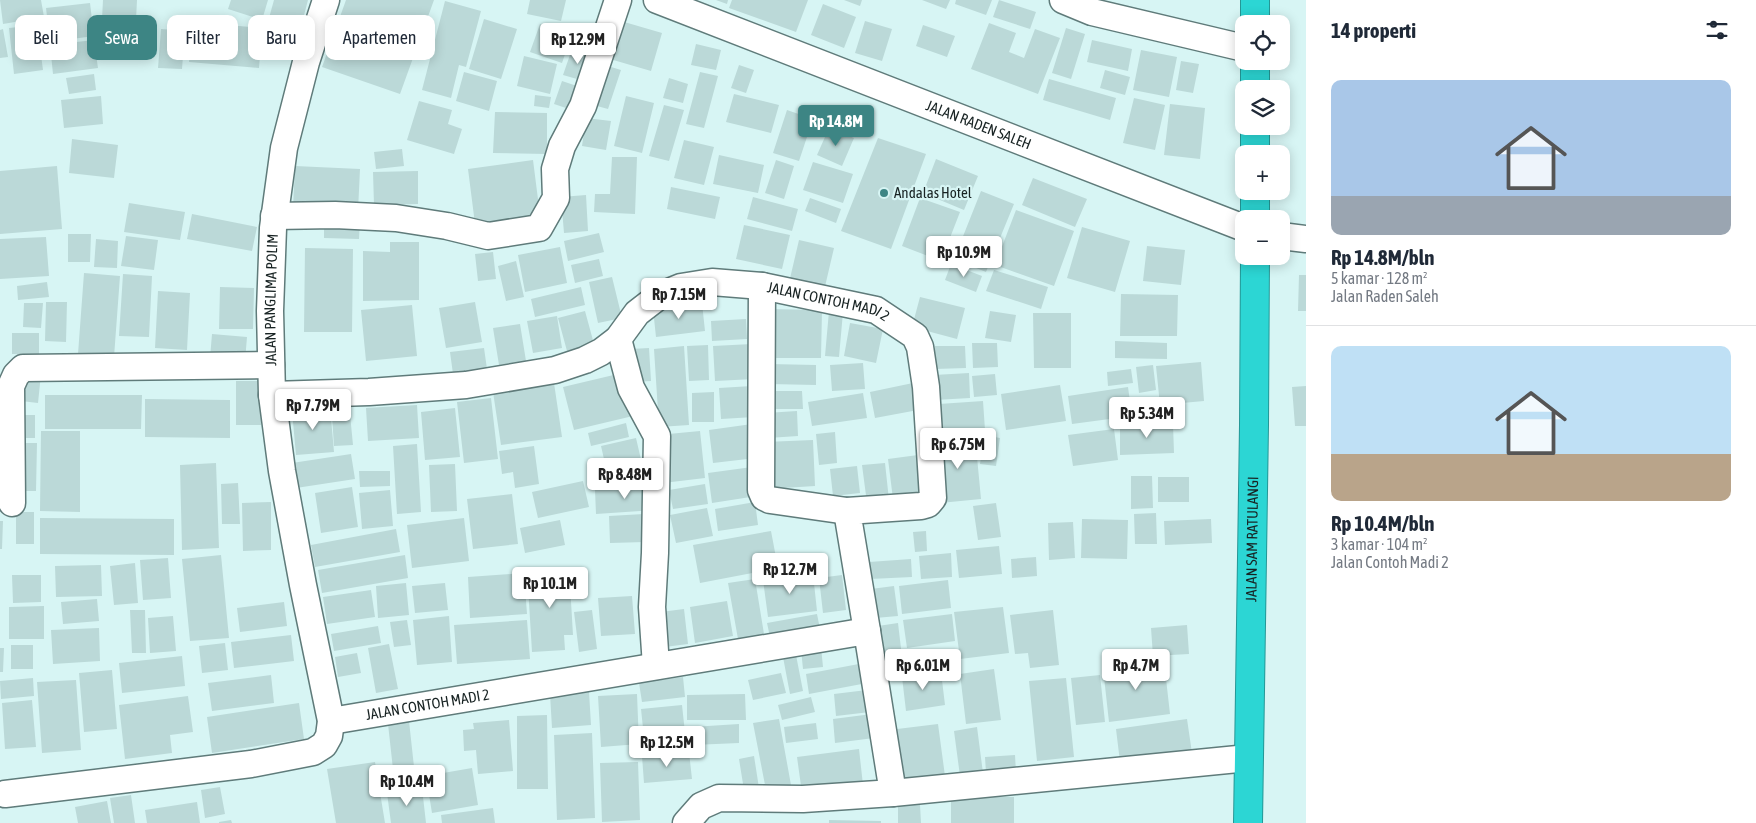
<!DOCTYPE html>
<html lang="id">
<head>
<meta charset="utf-8">
<style>
  body { margin:0; font-family:"Asap Condensed",sans-serif; background:#f6f6f7; color:#1f2937; height:100vh; display:flex; flex-direction:column; font-size:19px; white-space:nowrap }
  * { box-sizing:border-box; margin:0 }
  p { font-size:16px; color:#747a83 }
  .icon { flex:none; width:28px; height:28px; fill:none; stroke:currentColor; stroke-width:2; stroke-linecap:round; stroke-linejoin:round }
  .map { position:relative; flex:1; overflow:hidden }
  .drawer { display:flex; flex-direction:column; background:#fff; width:450px }
  .drawer>* { flex:none }
  .top-card { position:absolute; left:15px; top:15px; width:475px; height:45px; display:flex; gap:10px }
  .buttons { position:absolute; left:1235px; top:15px; display:grid; gap:10px }
  .buttons a { display:grid; place-items:center; width:55px; height:55px; border-radius:10px; background:#fff; box-shadow:0 2px 12px #0003; font-size:25px }
  .price { position:absolute; translate:-50% -42px; padding:0 11px; border-radius:5px; background:#fff; color:#222; font-size:16px; line-height:32px; filter:drop-shadow(0 1px 2px #0008) }
  .price::after { content:''; position:absolute; left:50%; top:30px; width:15px; height:11px; margin-left:-8px; background:inherit; clip-path:polygon(0 0,100% 0,50% 100%) }
  .price.active { background:#3d8584; color:#fff }
  ul { padding:0; list-style:none }
  li { display:grid; align-content:center; gap:10px; height:265px; padding:0 25px }
  li+li { border-top:1px solid #e0e1e3 }
  li span { display:grid; place-items:center; height:155px; border-radius:10px; color:#555 }
  li>.icon { margin-inline-start:auto }
  span .icon { width:90px; height:90px; fill:#fffc; stroke-width:1 }
  li b { font-size:21px }
  h2 { display:flex; justify-content:space-between; align-items:center; height:60px; padding:0 25px; font-size:21px }
  .pill { padding:0 18px; border-radius:10px; background:#fff; box-shadow:0 2px 12px #0003; font-size:18px; line-height:45px }
  .pill.active { background:#3d8584; color:#fff }
  main { display:flex; flex:1; min-height:0 }
  .map>svg:first-child { display:block }
</style>
</head>
<body>
<main>
<div class="map">
<svg width="1306" height="823" viewBox="0 0 1306 823">
  <rect width="100%" height="100%" fill="#d7f5f4"/>
  <!-- building -->
  <path fill="#bbd9d8" d="M0,0H41L44,17L3,24Z
    M103,0H137L136,20L102,19Z
    M231,0H268L262,20L228,9Z
    M274,0H308L301,27L269,18Z
    M346,0H434L400,94L322,67Z
    M530,0H566L561,21L527,14Z
    M716,0H728L727,4Z
    M732,0H808L796,32L729,8Z
    M844,0H862L860,6Z
    M922,0H950L946,9Z
    M956,0H992L986,15L955,4Z
    M999,0L1036,12L1030,29L993,17Z
    M445,1L481,11L466,67L459,65L451,98L422,90Z
    M90,3L94,36L50,42L46,8Z
    M823,4L856,17L844,48L811,35Z
    M484,19L517,29L501,79L469,69Z
    M614,19L662,33L651,71L603,57Z
    M865,21L892,29L882,61L855,53Z
    M193,22L262,28L259,68L189,62Z
    M989,23L1016,33L1009,52L1024,58L1035,29L1060,38L1038,94L971,69Z
    M540,24L572,34L562,63L530,52Z
    M37,25L43,70L14,74L9,28Z
    M923,25L955,36L947,57L916,46Z
    M271,27L296,35L292,46L268,38Z
    M1066,28L1085,34L1071,79L1052,73Z
    M3,29L8,57L0,58V30Z
    M161,29L185,31L182,69L158,68Z
    M94,40L98,68L53,74L50,45Z
    M1092,40L1132,49L1128,71L1087,62Z
    M696,44L721,50L716,70L691,65Z
    M572,49L593,55L584,81L563,75Z
    M1141,50L1177,57L1169,97L1133,90Z
    M524,56L557,64L550,94L517,86Z
    M1181,61L1199,64L1193,93L1176,90Z
    M598,63L621,70L608,109L586,103Z
    M739,65L754,70L746,93L731,88Z
    M1105,70L1130,77L1125,95L1100,88Z
    M464,72L497,81L489,111L456,101Z
    M700,72L718,76L704,128L686,124Z
    M94,74L96,90L69,94L66,78Z
    M669,78L688,84L683,103L663,98Z
    M1049,79L1116,98L1110,120L1043,100Z
    M562,81L580,87L572,110L554,104Z
    M734,94L779,105L771,133L726,122Z
    M535,95L551,97L549,108L534,106Z
    M101,96L103,124L64,128L61,100Z
    M626,96L654,103L642,153L614,146Z
    M1134,98L1165,105L1155,150L1123,143Z
    M419,101L452,110L448,124L462,129L454,154L407,140Z
    M1170,104L1205,108L1200,159L1164,155Z
    M664,105L684,110L669,161L649,156Z
    M787,110L813,119L799,161L773,153Z
    M495,112L547,113V154L493,153Z
    M586,118L611,121L606,150L582,146Z
    M829,128L854,138L842,166L817,155Z
    M878,138L926,154L891,249L841,231Z
    M72,139L118,145L114,178L69,173Z
    M684,140L714,147L704,185L674,178Z
    M402,149L404,166L376,169L374,152Z
    M719,155L764,165L758,193L713,184Z
    M612,157H637L635,214L594,212L595,194H610Z
    M936,159L978,176L964,210L923,193Z
    M533,160L540,215L475,224L468,169Z
    M776,160L794,166L784,199L765,193Z
    M813,162L853,174L843,203L803,190Z
    M57,166L62,229L0,234V171Z
    M295,166L360,169L358,211L293,208Z
    M418,171V204L374,205L373,172Z
    M1033,178L1087,199L1075,227L1022,205Z
    M671,187L720,197L715,219L667,209Z
    M981,191L1014,204L986,272L954,259Z
    M586,195L588,231L564,233L561,197Z
    M753,197L798,209L792,231L747,219Z
    M810,198L841,209L836,223L805,211Z
    M920,198L960,212L941,261L902,246Z
    M129,203L185,212L180,240L124,232Z
    M1016,210L1074,231L1054,286L995,265Z
    M192,214L257,227L252,251L187,239Z
    M324,219L360,220L359,239L324,238Z
    M744,225L790,235L782,269L736,259Z
    M1082,227L1130,241L1115,292L1067,278Z
    M599,233L604,252L568,261L564,241Z
    M68,234H91L90,262H68Z
    M126,236L158,240L154,270L121,266Z
    M46,237L49,276L0,279V239Z
    M96,239L118,241L117,268L94,267Z
    M799,240L834,248L823,295L788,287Z
    M390,242H419V300L363,301V251L390,252Z
    M1147,246L1185,250L1181,285L1143,281Z
    M560,247L567,283L525,292L518,255Z
    M305,248L353,249L352,332H304Z
    M493,252L496,279L478,281L475,254Z
    M599,259L603,276L575,283L571,265Z
    M516,261L524,297L506,301L498,266Z
    M951,264L982,276L976,292L945,280Z
    M994,270L1048,287L1041,309L986,291Z
    M84,273L120,276L114,357L78,354Z
    M123,274L152,276L149,337L119,336Z
    M1299,275H1306V311H1298Z
    M612,277L622,318L598,323L589,282Z
    M47,282L49,297L18,300L17,286Z
    M220,287L254,288L253,329H219Z
    M581,287L585,305L535,317L531,299Z
    M158,291L190,293L187,350L155,348Z
    M1121,294L1178,295L1177,336H1120Z
    M920,297L965,308L957,339L912,327Z
    M46,302H67L66,342L45,341Z
    M475,302L482,342L446,348L439,308Z
    M24,303H43L41,328L23,327Z
    M702,303L705,331L656,337L653,309Z
    M412,305L417,356L366,361L361,310Z
    M765,309L822,310L821,358H764Z
    M585,311L594,344L567,351L558,318Z
    M829,311L843,312L839,357L825,356Z
    M990,311L1016,315L1011,342L985,338Z
    M1033,313H1071V368H1034Z
    M557,316L562,348L533,353L527,321Z
    M746,319L747,339L712,341L711,321Z
    M850,323L883,329L876,363L844,356Z
    M520,324L526,361L499,365L493,328Z
    M12,333H39V354H12Z
    M212,334L247,337L245,361L210,358Z
    M1115,341L1167,343V359L1115,358Z
    M972,343H997L998,367L973,368Z
    M752,344L754,379L715,381L713,346Z
    M708,345L709,380L689,381L687,346Z
    M684,346L689,425L659,427L654,349Z
    M935,346H965L966,368L935,369Z
    M484,348L487,369L453,374L450,352Z
    M649,348L651,381L632,382L631,349Z
    M1201,362L1204,401L1160,405L1156,366Z
    M863,363L865,389L832,391L830,365Z
    M769,364L816,365V385L769,384Z
    M1153,365L1156,390L1139,393L1136,367Z
    M1131,369L1133,383L1108,386L1107,372Z
    M23,372L41,374L38,403L21,401Z
    M622,373L633,416L574,430L563,387Z
    M969,373L970,398L935,400L934,375Z
    M995,374L997,395L974,397L972,376Z
    M236,381H261V425H236Z
    M554,383L562,437L501,445L493,392Z
    M913,383L918,410L875,418L870,392Z
    M1060,385L1066,421L1006,430L1001,394Z
    M752,386L754,417L721,419L719,388Z
    M1306,386V426H1295L1292,387Z
    M1128,387L1132,416L1072,424L1068,396Z
    M765,391H802L803,409H765Z
    M714,392V422H692V393Z
    M863,393L867,418L812,426L808,402Z
    M45,395H142L141,429H45Z
    M491,398L498,459L464,463L457,402Z
    M145,399L230,400V438L145,437Z
    M983,401L985,430L941,433L939,404Z
    M417,405L419,438L368,441L366,408Z
    M330,407L334,452L296,455L292,411Z
    M455,408L460,457L425,460L421,412Z
    M797,411L798,436L768,438L766,413Z
    M350,414L353,445L334,446L332,416Z
    M18,415H35V438H18Z
    M626,423L629,437L591,446L588,433Z
    M752,424L756,458L713,463L709,430Z
    M1173,424L1174,453L1120,455V425Z
    M1114,429L1118,460L1073,466L1068,435Z
    M41,431H80V512L40,511Z
    M700,431L705,478L663,483L658,435Z
    M835,432L837,463L819,465L816,434Z
    M984,435L1000,438L996,466L980,464Z
    M975,436L981,499L940,503L934,440Z
    M636,438L645,477L610,485L601,446Z
    M813,440L815,486L767,489L765,442Z
    M19,443H37L36,491H19Z
    M417,444L421,512L397,514L393,446Z
    M534,446L539,484L515,488L513,472L502,474L499,451Z
    M351,454L355,479L296,488L292,463Z
    M918,455L923,495L893,499L888,459Z
    M216,463L219,548L182,550L180,465Z
    M885,463L889,500L867,503L862,465Z
    M455,464L457,511L431,512L429,465Z
    M857,466L860,493L833,496L830,469Z
    M752,467L757,496L712,503L708,473Z
    M359,471H390V486L360,487Z
    M1131,476H1152L1153,508L1131,509Z
    M1158,477H1189V502H1158Z
    M583,481L589,507L538,518L532,492Z
    M238,483L240,524H222L221,484Z
    M705,484L708,504L673,509L669,490Z
    M654,486L655,510L596,514L595,490Z
    M352,487L358,527L321,533L315,493Z
    M390,490L393,526L362,529L359,493Z
    M512,494L518,544L473,549L467,499Z
    M271,502V550L243,551L242,503Z
    M755,502L758,525L718,531L715,509Z
    M996,503L1001,537L978,540L973,506Z
    M707,508L713,536L676,543L670,515Z
    M16,512H34V544H16Z
    M1156,513L1157,544H1135L1134,514Z
    M644,514L645,542L610,543L609,516Z
    M40,518L174,519V555L40,554Z
    M464,518L469,561L412,568L407,525Z
    M1082,519L1128,520L1127,559L1081,558Z
    M1211,519L1212,543L1165,545L1164,521Z
    M560,520L565,545L525,553L520,528Z
    M0,521H3L2,549H0Z
    M1073,522L1075,558L1049,560L1048,523Z
    M396,529L400,552L315,567L311,545Z
    M771,531L778,568L700,583L693,545Z
    M926,531L927,551L915,552L913,532Z
    M999,546L1002,574L959,578L956,550Z
    M951,553L952,577L921,579L919,556Z
    M221,555L229,638L190,641L182,559Z
    M405,555L408,578L322,593L318,570Z
    M1036,557L1037,576L1012,578L1011,559Z
    M168,558L171,598L143,600L140,560Z
    M911,559L912,577L870,579L869,562Z
    M135,563L138,603L114,605L110,566Z
    M101,565L102,596L56,597L55,566Z
    M569,568L573,635H564L565,650L532,652L527,570Z
    M524,573L527,614L470,618L468,577Z
    M813,574L817,611L768,617L763,580Z
    M12,575H41V602L13,603Z
    M842,575L846,610L823,613L819,578Z
    M755,579L764,634L738,639L728,583Z
    M948,580L951,608L902,614L899,586Z
    M406,583L409,615L378,618L376,586Z
    M445,583L448,610L415,613L412,586Z
    M894,586L898,616L875,618L871,589Z
    M371,590L375,617L327,624L323,597Z
    M632,596L635,634L601,636L598,598Z
    M97,599L99,621L63,624L61,602Z
    M727,601L733,636L695,643L690,607Z
    M284,602L287,626L240,632L237,608Z
    M44,606V639H9V607Z
    M1003,607L1009,653L960,659L954,612Z
    M684,609L688,644L657,648L653,613Z
    M130,610H145L146,653H132Z
    M592,610L597,649L579,652L574,612Z
    M1053,610L1059,665L1030,668L1028,653L1015,654L1010,615Z
    M817,614L820,629L770,637L767,623Z
    M952,614L955,641L907,648L903,620Z
    M173,616L176,651L150,653L148,618Z
    M449,616L452,662L417,665L413,620Z
    M407,620L411,645L394,647L390,622Z
    M527,620L530,659L457,664L454,625Z
    M898,623L902,657L882,660L878,626Z
    M1187,625L1189,654L1153,656L1151,628Z
    M378,626L381,643L334,651L331,634Z
    M99,628L100,661L53,664L51,630Z
    M291,635L294,661L234,668L231,642Z
    M225,643L228,670L202,673L199,646Z
    M389,644L398,689L376,693L368,648Z
    M11,645H33V669H11Z
    M821,647L823,667L803,669L801,649Z
    M0,648H4L3,672H0Z
    M357,653L361,673L338,677L335,657Z
    M796,655L803,691L790,694L783,657Z
    M182,656L185,686L122,693L119,663Z
    M1164,661L1170,714L1109,722L1103,668Z
    M864,663L867,683L809,694L806,674Z
    M994,669L1001,720L966,724L960,674Z
    M112,670L117,729L84,732L79,673Z
    M941,672L945,705L906,711L902,677Z
    M781,673L786,693L753,700L748,680Z
    M271,675L274,703L212,711L208,683Z
    M1100,675L1105,722L1076,725L1071,678Z
    M683,677L685,697L642,702L639,683Z
    M33,678L34,696L1,699L0,681Z
    M1066,678L1074,757L1037,761L1029,681Z
    M76,680L81,750L42,753L37,682Z
    M867,690L870,712L836,716L834,694Z
    M589,692L591,725L552,728L550,694Z
    M637,694L639,744L601,747L598,696Z
    M745,694L746,720H687V695Z
    M188,696L193,732L170,735L172,753L125,759L119,705Z
    M811,697L815,712L782,720L778,705Z
    M32,700L36,747L5,749L2,703Z
    M299,703L304,739L212,753L207,717Z
    M682,705L686,742L645,747L641,709Z
    M872,714L874,738L835,743L833,719Z
    M547,715L548,789H517V716Z
    M779,719L791,785L766,790L753,723Z
    M1187,719L1192,753L1120,762L1116,729Z
    M509,720L513,771L478,774L476,750L464,751L463,730L474,729L473,723Z
    M409,721L415,776L394,778L388,724Z
    M816,723L818,739L786,743L784,727Z
    M739,724V743L693,745L692,727Z
    M938,724L945,776L896,783L889,730Z
    M977,727L983,773L960,776L954,731Z
    M592,733L595,818L557,820L554,735Z
    M859,749L863,785L802,793L797,757Z
    M689,752L692,779L644,783L642,756Z
    M1015,755L1016,772L986,773L985,757Z
    M754,756L759,788L744,790L739,759Z
    M375,762L385,823H336L327,769Z
    M638,762L640,820L602,822L600,763Z
    M472,768L478,805L432,813L426,776Z
    M220,787L225,814L205,818L201,790Z
    M422,788L426,823H391L387,793Z
    M131,795L135,823H114L110,798Z
    M951,797H1014V823H951Z
    M107,801L111,823H78L75,807Z
    M197,802L200,823H147L145,810Z
    M898,804L920,805L921,823H898Z
    M493,808L495,823H442L441,815Z
    M231,820L232,823H219V822Z
    M829,820L881,821V823H829Z"/>
  <g fill="none" stroke-linecap="round" stroke-linejoin="round">
    <!-- minor casing -->
    <g stroke="#5f7b7a" stroke-width="29">
      <g id="minor">
        <path id="s1" d="M657,0L1244,228"/>
        <path d="M1063,0L1092,12L1244,48"/>
        <path d="M274,216L335,215L396,218L447,226L488,236L539,228L556,198L555,169L562,146L583,106L618,0"/>
        <path d="M1281,236L1306,239"/>
        <path d="M762,286L761,490L764,497L770,500L847,511"/>
        <path d="M618,339L631,388L657,436L655,553L652,607L656,666"/>
        <path id="s2" d="M272,395L369,392L466,385L555,370L585,360L601,352L618,339L637,313L659,296L681,287L712,282L762,286L876,310L915,336L920,347L926,387L933,498L928,504L921,506L847,511L867,631"/>
        <path d="M12,503L11,386L16,375L23,368L271,365"/>
        <path id="s3" d="M331,721L867,631L893,793"/>
        <path id="s4" d="M5,794L251,764L313,752L324,745L329,736L331,721L303,585L282,471L272,395L270,311L273,228L284,148L306,62L326,0"/>
        <path d="M686,823L701,806L719,798L803,799L893,793L1248,758"/>
      </g>
    </g>
    <!-- highway casing -->
    <g stroke="#259796" stroke-width="30">
      <g id="highway">
        <path d="M1255,24V0"/>
        <path d="M1255,61V89"/>
        <path d="M1255,126V154"/>
        <path d="M1255,191V219"/>
        <path id="s5" d="M1248,823L1254,425L1255,256"/>
      </g>
    </g>
    <!-- minor -->
    <use href="#minor" stroke="#fff" stroke-width="26"/>
    <!-- highway -->
    <use href="#highway" stroke="#2cd6d4" stroke-width="28"/>
  </g>
  <!-- markers -->
  <circle fill="#3d8584" stroke="#d7f5f4" stroke-width="2" cx="884" cy="193" r="5"/>
  <g text-anchor="middle" stroke-width="4.5" stroke-linejoin="round" paint-order="stroke">
    <!-- street labels -->
    <g font-size="15" fill="#182323" stroke="#d7f5f4">
      <text dy="5" stroke="none"><textPath href="#s1" startOffset="345">JALAN RADEN SALEH</textPath></text>
      <text dy="5" stroke="none"><textPath href="#s4" startOffset="776">JALAN PANGLIMA POLIM</textPath></text>
      <text dy="5" stroke="none"><textPath href="#s2" startOffset="589">JALAN CONTOH MADI 2</textPath></text>
      <text dy="5" stroke="none"><textPath href="#s5" startOffset="284">JALAN SAM RATULANGI</textPath></text>
      <text dy="5" stroke="none"><textPath href="#s3" startOffset="98">JALAN CONTOH MADI 2</textPath></text>
    </g>
    <!-- poi labels -->
    <g font-size="15" fill="#182323" stroke="#d7f5f4" text-anchor="start">
      <text x="894" y="198">Andalas Hotel</text>
    </g>
  </g>
</svg>
<div class="buttons">
<a><svg class="icon" aria-label="locate" viewBox="0 0 24 24"><circle cx="12" cy="12" r="6"/><path d="M12 2v4M12 18v4M2 12h4M18 12h4"/></svg></a>
<a><svg class="icon" aria-label="layers" viewBox="0 0 24 24"><path d="M12 4l9 5-9 5-9-5zM3 14l9 5 9-5"/></svg></a>
<a>+</a>
<a>−</a>
</div>
<b class="price" style="left:578px;top:65px">Rp 12.9M</b>
<b class="price active" style="left:836px;top:147px">Rp 14.8M</b>
<b class="price" style="left:964px;top:278px">Rp 10.9M</b>
<b class="price" style="left:679px;top:320px">Rp 7.15M</b>
<b class="price" style="left:313px;top:431px">Rp 7.79M</b>
<b class="price" style="left:1147px;top:439px">Rp 5.34M</b>
<b class="price" style="left:958px;top:470px">Rp 6.75M</b>
<b class="price" style="left:625px;top:500px">Rp 8.48M</b>
<b class="price" style="left:790px;top:595px">Rp 12.7M</b>
<b class="price" style="left:550px;top:609px">Rp 10.1M</b>
<b class="price" style="left:923px;top:691px">Rp 6.01M</b>
<b class="price" style="left:1136px;top:691px">Rp 4.7M</b>
<b class="price" style="left:667px;top:768px">Rp 12.5M</b>
<b class="price" style="left:407px;top:807px">Rp 10.4M</b>
<div class="top-card">
<a class="pill">Beli</a>
<a class="pill active">Sewa</a>
<a class="pill">Filter</a>
<a class="pill">Baru</a>
<a class="pill">Apartemen</a>
</div>
</div>
<section class="drawer">
<h2>14 properti<svg class="icon" aria-label="filters" viewBox="0 0 24 24"><path d="M4 7h16M4 17h16"/><circle cx="9" cy="7" r="2"/><circle cx="15" cy="17" r="2"/></svg></h2>
<ul>
<li><span style="background:linear-gradient(#a9c7e8 75%,#9aa5b1 0)"><svg class="icon" aria-label="home" viewBox="0 0 24 24"><path d="M3 11l9-7 9 7M6 9v11h12V9"/></svg></span><div><b>Rp 14.8M/bln</b><p>5 kamar · 128 m²</p><p>Jalan Raden Saleh</p></div></li>
<li><span style="background:linear-gradient(#bfe0f5 70%,#b9a48a 0)"><svg class="icon" aria-label="home" viewBox="0 0 24 24"><path d="M3 11l9-7 9 7M6 9v11h12V9"/></svg></span><div><b>Rp 10.4M/bln</b><p>3 kamar · 104 m²</p><p>Jalan Contoh Madi 2</p></div></li>
</ul>
</section>
</main>
</body>
</html>
